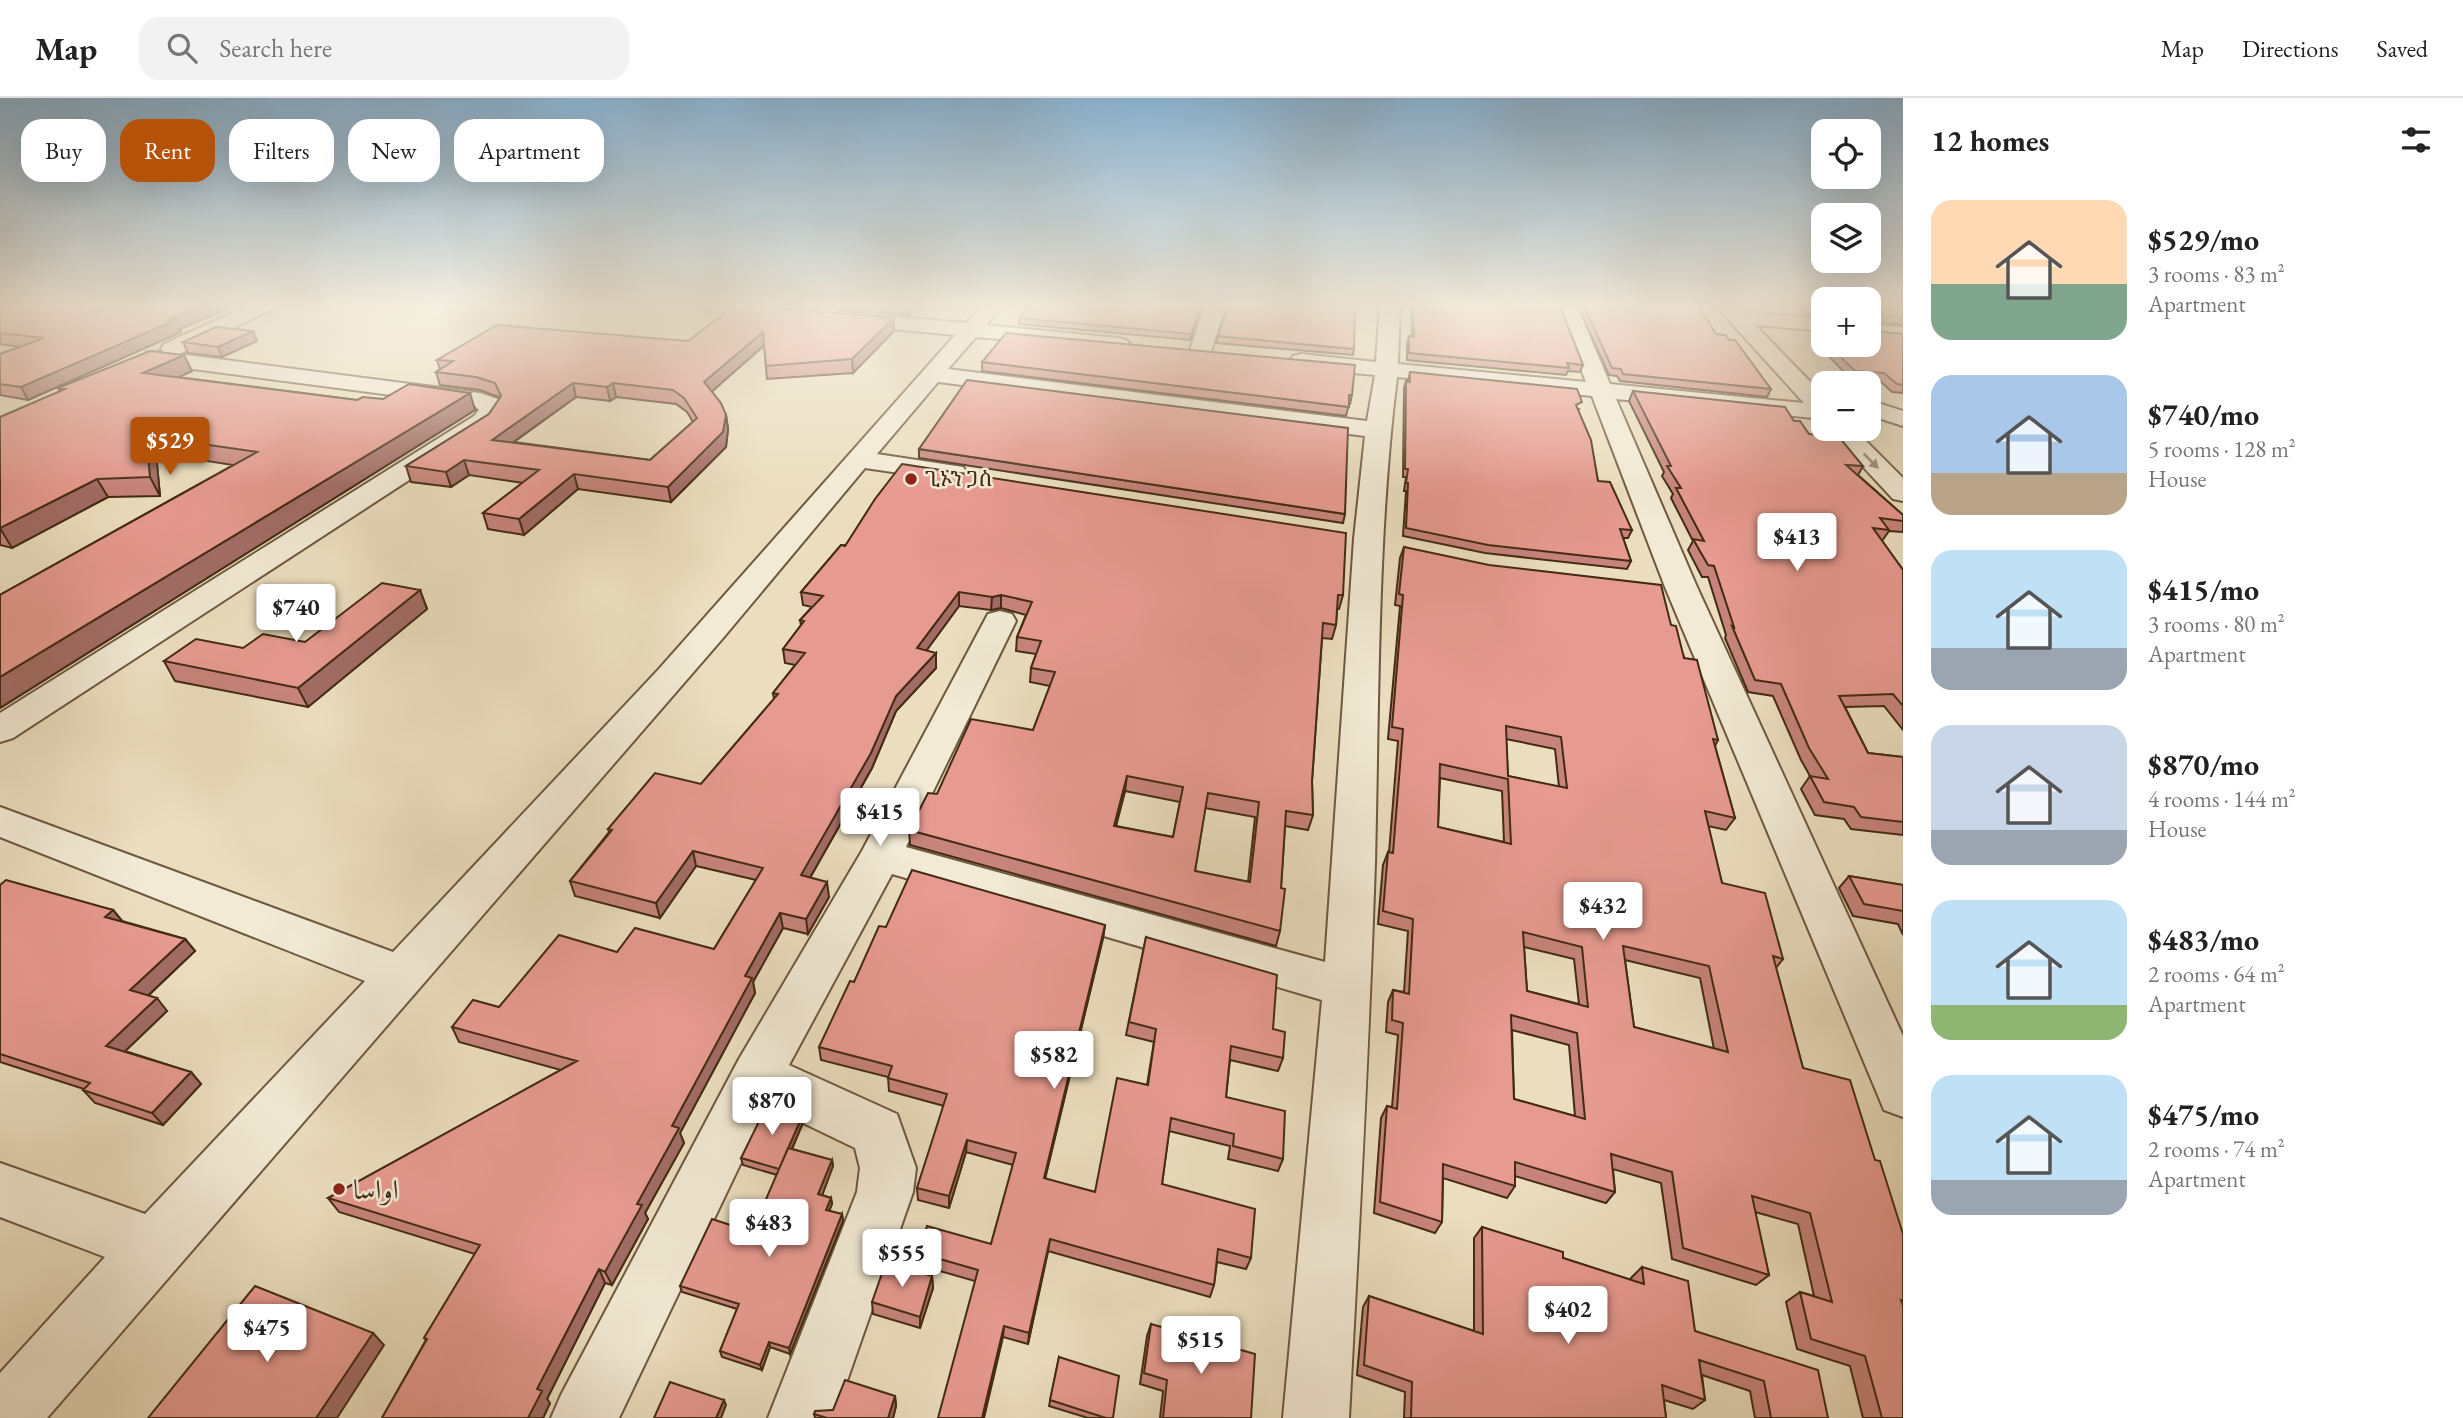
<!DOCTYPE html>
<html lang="en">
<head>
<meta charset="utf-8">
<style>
  body { margin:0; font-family:"EB Garamond",Amiri,"Noto Serif Ethiopic",serif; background:#f2f2f2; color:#222; height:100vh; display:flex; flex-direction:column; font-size:26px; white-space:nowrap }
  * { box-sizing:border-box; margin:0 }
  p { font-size:23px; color:#767676 }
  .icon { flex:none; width:38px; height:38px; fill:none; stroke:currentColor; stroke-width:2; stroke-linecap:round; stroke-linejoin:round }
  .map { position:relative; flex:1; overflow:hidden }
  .panel { display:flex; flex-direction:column; background:#fff; width:560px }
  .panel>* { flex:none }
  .banner { position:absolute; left:21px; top:21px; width:665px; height:63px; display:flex; gap:14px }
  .fabs { position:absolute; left:1811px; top:21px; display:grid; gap:14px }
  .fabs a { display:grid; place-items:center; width:70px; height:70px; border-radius:14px; background:#fff; box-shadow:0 7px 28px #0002; font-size:35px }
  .price { position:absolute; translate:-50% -60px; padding:0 16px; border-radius:7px; background:#fff; color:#222; font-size:23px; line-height:46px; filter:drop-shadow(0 2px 4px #0008) }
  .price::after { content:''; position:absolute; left:50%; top:42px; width:21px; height:16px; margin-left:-10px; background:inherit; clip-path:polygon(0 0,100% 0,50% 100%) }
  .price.active { background:#b45309; color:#fff }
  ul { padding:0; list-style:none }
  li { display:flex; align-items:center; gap:21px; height:175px; padding:0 28px }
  li span { display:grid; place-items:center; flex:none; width:196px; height:140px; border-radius:21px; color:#555 }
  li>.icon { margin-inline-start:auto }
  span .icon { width:84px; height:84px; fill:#fffc; stroke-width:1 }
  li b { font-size:30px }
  h2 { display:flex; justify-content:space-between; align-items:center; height:84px; padding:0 28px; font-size:30px }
  .pill { padding:0 24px; border-radius:21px; background:#fff; box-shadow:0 7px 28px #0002; font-size:24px; line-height:63px }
  .pill.active { background:#b45309; color:#fff }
  header { display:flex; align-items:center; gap:42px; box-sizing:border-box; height:98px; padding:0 35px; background:#fff; border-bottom:2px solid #e0e0e0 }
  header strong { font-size:33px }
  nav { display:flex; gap:38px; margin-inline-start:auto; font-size:24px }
  .search { width:490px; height:63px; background:#f2f2f2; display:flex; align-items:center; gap:18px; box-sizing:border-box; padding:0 24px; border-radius:21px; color:#767676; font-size:26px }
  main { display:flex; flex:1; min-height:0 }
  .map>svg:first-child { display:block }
</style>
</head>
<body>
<header>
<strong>Map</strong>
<div class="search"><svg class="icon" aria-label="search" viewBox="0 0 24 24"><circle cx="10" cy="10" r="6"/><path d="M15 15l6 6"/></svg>Search here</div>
<nav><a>Map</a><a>Directions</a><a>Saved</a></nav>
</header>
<main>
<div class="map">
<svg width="1903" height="1320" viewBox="0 0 1903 1320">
  <rect width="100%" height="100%" fill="#ebdebf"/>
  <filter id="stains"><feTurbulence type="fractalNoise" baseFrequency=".00286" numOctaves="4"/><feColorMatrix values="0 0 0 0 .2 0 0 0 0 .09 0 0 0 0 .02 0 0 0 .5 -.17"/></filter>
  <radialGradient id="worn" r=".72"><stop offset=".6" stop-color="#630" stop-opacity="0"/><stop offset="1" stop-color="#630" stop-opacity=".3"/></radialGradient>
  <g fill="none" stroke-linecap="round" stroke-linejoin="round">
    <!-- minor casing -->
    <g stroke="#6e583e" stroke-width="4">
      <path id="minor" d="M252,206H278L275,210L179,256L480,295L498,301L503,313L492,328L13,640L0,644V615L474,318L479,312L475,308L155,266L147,264L144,259L147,254H163L161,251L164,246Z
        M690,206C723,206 760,202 792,210L795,214L792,218L785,220L700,212Z
        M983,206H1004L986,227L1119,240L1126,242L1130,246L1126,250L1119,252L976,239L948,271L1367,323L1375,277L1301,270L1293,268L1290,263L1293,258L1301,256L1376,264L1380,206H1400L1398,266L1586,284L1556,206H1576L1610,286L1804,305L1714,206H1735L1742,214L1824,221V233L1755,227L1824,298V321L1616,301L1697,489L1903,938V1019L1884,1012L1877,995L1665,489L1592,298L1397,279C1377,440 1379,603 1375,765C1369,950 1359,1135 1349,1320H1283L1322,902L892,776L789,967L897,1016L916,1070L913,1094L834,1320H768L857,1094L860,1070L855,1050L768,1008L619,1320H551L561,1297L739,961L862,753L988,516L1000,513L1012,516L1016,523L906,749L1325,864L1354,441L1365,338L938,284L877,356L963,369L967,375L963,381L954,383L865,370L723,540L47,1320H0V1275L105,1159L0,1119V1065L145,1116L365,883L0,739V709L393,854L658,572L955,237L841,226L834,224L831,220L834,216L841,214L966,225Z
        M1206,206H1226L1211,254L1208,259H1192L1189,254Z
        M1869,226L1903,229V241L1869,238Z
        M1869,302L1903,313V328L1869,317Z
        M1828,331H1854L1903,380V403L1893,401Z"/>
    </g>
    <!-- minor -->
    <use href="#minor" fill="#f2ead5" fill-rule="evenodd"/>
  </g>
  <!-- wall -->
  <path fill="#c7847c" stroke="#442b13" stroke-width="2" fill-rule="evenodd" d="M0,206H239L179,231L181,234L28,302L0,297V256L20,249L0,246Z
    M786,206H927L922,210H916L909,217Z
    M1204,206L1190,242L1019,226V220Z
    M1411,206H1559L1583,267L1580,274L1568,273L1566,277L1407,262V246L1409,238L1412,239Z
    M1577,206H1697L1716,236L1729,242L1771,291L1767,299L1620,283L1617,278L1609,277Z
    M1793,206H1824V219L1805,217Z
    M1869,206H1903V227L1870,224V231L1873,233L1903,236V295L1892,294L1880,283L1850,280L1813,242L1816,235L1824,236V247H1869Z
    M894,220V233L853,275L767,281L764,248L712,293L726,317L728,331L726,349L671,404L578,391L524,437L488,431L483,415L523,385L469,377L451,389L411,384L406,368L489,316L500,300L499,299L480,292L440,287L436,274L440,271L437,262L688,243ZM576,299L610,303L616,299L676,306L687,314L693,324L650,362L514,344Z
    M1218,238L1354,251L1353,257L1216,245Z
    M257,243L222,259L188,255L183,244Z
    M982,264L1352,297L1350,306H1349L1346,318L982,273Z
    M192,273L178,279L357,302L475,312L0,610V497L233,367L156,355L160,398L108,399L12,450L0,447V319L60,294L58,290Z
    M1410,274L1579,311L1578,312L1598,383L1632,432L1628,440H1623L1631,463L1627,471L1485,455L1403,438L1406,393H1404L1406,379H1403L1404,290L1406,283H1408Z
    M1633,293L1794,323L1809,336L1863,368L1858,377L1903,417V434L1889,433L1882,443L1903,472V632L1884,608L1845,609L1868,655L1903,659V737L1851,731L1844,721L1815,717L1801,691L1810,678L1801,662L1773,598L1748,594L1725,540L1726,537L1708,479H1702L1688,452L1693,443L1671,400L1673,396L1662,378L1664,374L1629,303Z
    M919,351L1345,416L1343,425L919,360Z
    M841,447L1343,497L1339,511H1337L1336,527L1332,541L1322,540L1312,683L1313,717L1308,732L1285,728L1281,790L1280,833L1276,848L910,747L909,732L937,696L1033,632L1050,588L1030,584L1031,570L1036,556L1016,553L1017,539L1026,517L1001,510L991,512L959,508L926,553L936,570L896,613L872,670L810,780L829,799L808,836L783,830L753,884L755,895L680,1035L684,1045L645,1115L648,1121L612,1187L605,1185L547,1301L550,1305L543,1320H382L426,1242L424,1240L475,1156L339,1114L328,1100L561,972L459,944L452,929L499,909L617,854L714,851L756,782L696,768L660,820L575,798L570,783L609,734L608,731L701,686L774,601L773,595L795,567L785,565L783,551L801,527L800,522L812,509L803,507L801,494ZM1125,693L1180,704L1173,739L1116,728ZM1205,710L1255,719L1248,784L1195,773Z
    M1404,449L1671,527L1718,642L1715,648L1735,720L1726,732L1708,728L1722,785L1783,861L1776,870L1803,970L1875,1062L1903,1136V1320H1863L1850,1268L1797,1251L1786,1204L1800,1194L1814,1198L1798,1126L1755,1114L1769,1177L1756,1187L1672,1161L1661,1085L1613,1071L1615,1094L1606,1105L1515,1078V1088L1507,1100L1443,1080L1442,1124L1435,1135L1374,1115L1381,1020L1387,1008L1392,1009L1398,937L1386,934L1388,904L1393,892L1404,894L1408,833L1378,826L1383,767L1388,754L1389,755L1398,643L1388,641L1400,508L1395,507L1400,460ZM1506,641L1555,651L1559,689L1508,678ZM1440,680L1502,693L1504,744L1438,729ZM1524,849L1574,861L1579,906L1527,893ZM1625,862L1700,880L1714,951L1634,929ZM1512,932L1569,947L1575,1018L1514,1001Z
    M420,492L427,511L308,609L175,583L164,563L243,550L305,544Z
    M1849,778L1903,787V837L1898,826L1853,818L1839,790Z
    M0,787L113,812L122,823L185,841L195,853L148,898L167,913L125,953L191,974L201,986L163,1027L95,1005L83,992L84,991L0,964Z
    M1105,827L1103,840L1045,1081L1095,1094L1147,987L1154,944L1126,937L1146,839L1273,931L1283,960L1278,973L1230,962L1226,999L1283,1061L1278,1073L1228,1061L1230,1048L1169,1033L1162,1086L1251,1160L1246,1171L1217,1164L1214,1187L1210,1199L1048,1153L1028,1246L1003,1239L975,1183L919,1167V1155L991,1146L1013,1067L966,1054L949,1110L918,1102L917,1090L944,1008L889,993L888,979L821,962L819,949L854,884L886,829Z
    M802,1027L792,1051L832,1062L833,1068L822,1097L831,1100L832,1106L829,1113L842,1116L843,1123L790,1256L770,1249L762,1272L722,1259L720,1253L737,1211L682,1194L680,1188L752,1134L777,1077L743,1067L741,1060Z
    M1482,1129L1563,1160L1631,1182V1180L1642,1169L1695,1233L1828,1320H1755L1750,1293L1702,1277L1705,1302L1693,1311L1664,1302L1666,1320H1404L1405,1294L1357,1277L1363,1209L1369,1198L1474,1233V1140Z
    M932,1178L933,1190L920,1230L873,1216L872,1204Z
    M1151,1226L1251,1320H1160L1163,1293L1140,1286L1147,1238Z
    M1059,1259L1113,1320H1088L1049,1308Z
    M895,1298L896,1308L893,1320H815L814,1316Z"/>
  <!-- shaded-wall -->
  <path fill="#a26c65" stroke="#442b13" stroke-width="2" d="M206,206H239L179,231L181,234L28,302L21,289L167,222Z
    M913,206H916V210L909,217V210Z
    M1202,206H1204L1190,242L1191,236Z
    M894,220V233L853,275L852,261Z
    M253,233L257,243L222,259L218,249Z
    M763,234L764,247L707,298L704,284Z
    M184,257L192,273L152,292L143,275Z
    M573,285L576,299L497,356L492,342Z
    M613,285L616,299L610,303L607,289Z
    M470,295L475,312L0,610V579Z
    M726,317L728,331L726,349L671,404L668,389Z
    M146,338L156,355L160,398L150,379Z
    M464,362L469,377L451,389L446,374Z
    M574,376L578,391L524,437L519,421Z
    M97,381L108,399L12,450L0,430Z
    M420,492L427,511L308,609L298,590Z
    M959,494V508L918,564L917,550Z
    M1001,497V510L991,512L992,499Z
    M936,555V570L896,613L872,670L803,792L801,777L896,598Z
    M1127,678L1125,693L1112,743L1114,728Z
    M693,753L696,768L660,820L656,805Z
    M827,784L829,799L808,836L806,821Z
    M113,812L123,824L105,819Z
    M780,815L783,830L753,884L755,895L680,1035L684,1045L645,1115L648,1121L612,1187L605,1174L672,1028L745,878Z
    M1105,827L1103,840L1042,1093L1044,1080Z
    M185,841L195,853L140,905L130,892Z
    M157,900L167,913L118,960L106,948Z
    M191,974L201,986L163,1027L152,1015Z
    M801,1021L802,1027L780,1078L779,1071Z
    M967,1042L966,1054L949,1110V1098Z
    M832,1062L833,1068L820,1103L818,1096Z
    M831,1100L832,1106L827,1118L826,1112Z
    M842,1116L843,1123L790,1256L789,1250Z
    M1050,1141L1048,1153L1028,1246L1029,1235Z
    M599,1171L605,1185L547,1301L550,1305L543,1320H528L537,1291Z
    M932,1178L933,1190L920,1230V1219Z
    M1004,1228L1003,1239L984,1320H982Z
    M373,1235L384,1247L337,1320H316Z
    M769,1244L770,1249L762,1272L760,1267Z
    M895,1298L896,1308L893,1320H888Z
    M724,1302L726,1307L721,1320H716Z"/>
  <!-- building -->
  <path fill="#e79a90" stroke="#442b13" stroke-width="2" fill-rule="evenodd" d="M0,206H206L167,222H176L21,289L0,286V256L44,240L0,235Z
    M737,206L894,220L852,261L766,268L763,234L704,284L721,305L726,317L723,334L668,389L574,376L519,421L483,415L539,372L464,362L446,374L406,368L489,316L501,298L495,285L476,279L436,274L453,263L437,262L497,227L688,243ZM573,285L607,289L613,285L673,292L684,300L697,320L650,362L492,342Z
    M865,206H913L909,210Z
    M1030,206H1202L1191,236L1019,220Z
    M1228,206H1355L1354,251L1218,238Z
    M1413,206H1559L1583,267L1567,265L1569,270L1409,255V238L1414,239Z
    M1583,206H1697L1716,236L1726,237L1729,242H1735L1771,291L1623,276L1621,271L1612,270Z
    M1804,206H1824V211L1808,210Z
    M1869,206H1903V219L1873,216L1870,219V231L1873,233L1903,236V287L1897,286L1884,275L1855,273L1828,247H1869Z
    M216,229L253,233L218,249L183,244Z
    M1006,235L1355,267L1352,297H1349V309L982,264Z
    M1816,235L1824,236V242Z
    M150,253L184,257L143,275L357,302L363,299L383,301L409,286L470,295L0,579V497L257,354L146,338L150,379L97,381L0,430V319L65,291L58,290Z
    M1410,274L1577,291L1582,304L1576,307L1591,342L1598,383L1610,384L1632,432L1620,431L1631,463L1488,447L1406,430L1408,385H1406L1408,371H1405L1406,283L1410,284Z
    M967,282L1348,330L1345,416L919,351Z
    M1633,293L1785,309L1794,323H1800L1809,336L1839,339L1863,368L1846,367L1903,417V423L1880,420L1889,432L1873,430L1903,472V608L1893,596L1839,598L1868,655L1903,659V724L1861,719L1854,709L1824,704L1810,678L1828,681L1809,650L1781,586L1755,582L1732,528L1734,529L1714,468L1708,467L1693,441L1704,443L1676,390H1681L1667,368H1671Z
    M902,366L1346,435L1343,497H1338L1336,527L1323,525L1312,683L1313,717L1286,713L1281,790L1285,791L1280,833L909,732L928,695L937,696L971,621L1033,632L1055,574L1031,570L1041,543L1017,539L1032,504L1001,497L992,499L959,494L917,550L936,555L896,598L871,655L801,777L827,784L806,821L780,815L745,878L752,880L672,1028L679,1030L637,1106L642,1107L605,1174L599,1171L537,1291L542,1293L528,1320H382L427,1241L424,1240L480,1147L328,1100L577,963L452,929L473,902L499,909L559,837L617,854L635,830L714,851L763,770L693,753L656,805L570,783L612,732L608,731L655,675L701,686L778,596L773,595L805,555L783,551L804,523L800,522L823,498L801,494L841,447L845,448L875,401ZM1127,678L1183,689L1173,739L1114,728ZM1208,695L1259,704L1250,784L1195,773Z
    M1404,449L1489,467L1661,487L1671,527L1676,528L1684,560L1697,562L1718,642L1713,641L1735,720L1705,713L1722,785L1765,795L1783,861L1773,858L1803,970L1850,982L1875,1062L1880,1063L1903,1136V1203L1901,1202L1903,1208V1320H1882L1865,1258L1811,1241L1800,1194L1832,1204L1810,1115L1752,1098L1769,1177L1683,1150L1672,1074L1611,1056L1615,1094L1515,1064V1088L1443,1066L1442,1124L1380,1104L1387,1008L1397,1011L1403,925L1392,922L1393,892L1409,896L1413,821L1383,813L1388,754L1393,755L1403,631L1392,629L1403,497L1399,496ZM1506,628L1561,639L1567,690L1508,678ZM1440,666L1508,681L1511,746L1438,729ZM1523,834L1582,849L1588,909L1527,893ZM1623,848L1709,868L1728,954L1634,929ZM1511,917L1577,935L1585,1021L1514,1001Z
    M382,485L420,492L298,590L164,563L196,541L243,550L263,536L305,544Z
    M912,772L1105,827L1044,1080L1095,1094L1117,980L1148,987L1156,931L1129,924L1146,839L1277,877L1273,931L1285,934L1283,960L1231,948L1226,999L1285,1013L1283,1061L1233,1048L1234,1036L1171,1020L1162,1086L1255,1111L1251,1160L1218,1151L1214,1187L1050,1141L1029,1235L1004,1228L982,1320H938L978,1172L919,1155L927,1128L991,1146L1016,1055L967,1042L949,1098L917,1090L947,996L888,980L892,968L819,949L850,883L854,884L879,828L886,829Z
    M1849,778L1903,787V813L1864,806Z
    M6,782L113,812L105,819L185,841L130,892L157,900L106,948L191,974L152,1015L83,992L90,985L0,956V787Z
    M768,1005L801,1021L779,1071L741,1060Z
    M788,1050L832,1062L818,1096L831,1100L826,1112L842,1116L789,1250L769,1244L760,1267L720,1253L739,1206L680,1188L712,1121L752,1134Z
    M1482,1129L1563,1154V1160L1644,1186L1642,1169L1688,1183L1695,1233L1818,1272L1828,1320H1771L1764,1283L1699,1262L1705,1302L1662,1287L1666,1320H1411L1412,1284L1364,1267L1369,1198L1483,1236Z
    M886,1164L932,1178L920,1219L872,1204Z
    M255,1188L373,1235L316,1320H148Z
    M1151,1226L1255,1256L1251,1320H1163L1167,1282L1144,1275Z
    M1059,1259L1119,1278L1113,1320H1106L1050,1302Z
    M845,1282L895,1298L888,1320H827L814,1316L815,1313L833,1312Z
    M670,1284L724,1302L716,1320H654Z"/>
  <!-- one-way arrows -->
  <defs><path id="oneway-solid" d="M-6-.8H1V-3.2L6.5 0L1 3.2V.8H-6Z" transform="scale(1.75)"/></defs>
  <use fill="#9b8a74" href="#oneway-solid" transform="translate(1871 363) rotate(45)"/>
  <!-- sky -->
  <linearGradient id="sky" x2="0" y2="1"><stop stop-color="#8ab6d7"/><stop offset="0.53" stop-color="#f6f0e2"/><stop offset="1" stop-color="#f6f0e2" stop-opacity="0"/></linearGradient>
  <rect width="1903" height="391" fill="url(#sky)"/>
  <!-- markers -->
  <g fill="#8f2418" stroke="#f2ead5" stroke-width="2.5">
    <circle cx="911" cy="381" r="7"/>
    <circle cx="339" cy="1091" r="7"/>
  </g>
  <g text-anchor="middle" stroke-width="5" stroke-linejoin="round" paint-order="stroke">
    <!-- far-poi labels -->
    <g font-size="21" fill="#442b13" stroke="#f2ead5" text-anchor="start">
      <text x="925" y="388">ጊኦን ጋስ</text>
    </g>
    <!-- near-poi labels -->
    <g font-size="28" fill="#442b13" stroke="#f2ead5" text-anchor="start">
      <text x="353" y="1101">اواسا</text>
    </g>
  </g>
  <rect width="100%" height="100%" filter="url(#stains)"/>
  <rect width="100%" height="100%" fill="url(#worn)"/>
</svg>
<div class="fabs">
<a><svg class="icon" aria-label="locate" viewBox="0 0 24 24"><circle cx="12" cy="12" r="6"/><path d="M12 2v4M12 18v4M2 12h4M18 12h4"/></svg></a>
<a><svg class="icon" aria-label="layers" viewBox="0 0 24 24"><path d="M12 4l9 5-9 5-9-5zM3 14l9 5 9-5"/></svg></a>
<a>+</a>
<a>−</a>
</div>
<b class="price active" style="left:170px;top:379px">$529</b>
<b class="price" style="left:1797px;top:475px">$413</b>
<b class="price" style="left:296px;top:546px">$740</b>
<b class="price" style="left:880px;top:750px">$415</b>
<b class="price" style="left:1603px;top:844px">$432</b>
<b class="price" style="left:1054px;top:993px">$582</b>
<b class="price" style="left:772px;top:1039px">$870</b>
<b class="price" style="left:769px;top:1161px">$483</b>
<b class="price" style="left:902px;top:1191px">$555</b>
<b class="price" style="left:1568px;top:1248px">$402</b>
<b class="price" style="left:267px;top:1266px">$475</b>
<b class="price" style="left:1201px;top:1278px">$515</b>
<div class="banner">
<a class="pill">Buy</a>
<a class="pill active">Rent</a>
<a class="pill">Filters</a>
<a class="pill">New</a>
<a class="pill">Apartment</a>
</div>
</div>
<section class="panel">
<h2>12 homes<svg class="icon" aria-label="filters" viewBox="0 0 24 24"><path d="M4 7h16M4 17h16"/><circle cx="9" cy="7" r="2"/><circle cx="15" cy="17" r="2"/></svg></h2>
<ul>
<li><span style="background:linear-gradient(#ffd9b3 60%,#7fa58c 0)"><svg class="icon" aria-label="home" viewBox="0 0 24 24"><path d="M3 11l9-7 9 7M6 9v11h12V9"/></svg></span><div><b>$529/mo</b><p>3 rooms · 83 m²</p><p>Apartment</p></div></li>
<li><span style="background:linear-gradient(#a9c7e8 70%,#b9a48a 0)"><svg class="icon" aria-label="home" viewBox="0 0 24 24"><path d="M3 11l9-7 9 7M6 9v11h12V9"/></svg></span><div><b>$740/mo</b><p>5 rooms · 128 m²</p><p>House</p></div></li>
<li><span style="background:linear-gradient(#bfe0f5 70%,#9aa5b1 0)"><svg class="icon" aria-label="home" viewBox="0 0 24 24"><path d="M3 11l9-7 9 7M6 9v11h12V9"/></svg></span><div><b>$415/mo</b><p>3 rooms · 80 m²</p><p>Apartment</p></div></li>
<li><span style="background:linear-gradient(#c9d6e8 75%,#9aa5b1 0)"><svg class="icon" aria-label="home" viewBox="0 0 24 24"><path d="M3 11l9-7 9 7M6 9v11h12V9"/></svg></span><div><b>$870/mo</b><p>4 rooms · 144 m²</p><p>House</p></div></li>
<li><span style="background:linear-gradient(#bfe0f5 75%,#8fb573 0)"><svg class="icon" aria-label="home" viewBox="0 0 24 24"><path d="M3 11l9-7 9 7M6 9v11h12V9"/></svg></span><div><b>$483/mo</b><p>2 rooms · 64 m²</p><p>Apartment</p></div></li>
<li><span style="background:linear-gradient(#bfe0f5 75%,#9aa5b1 0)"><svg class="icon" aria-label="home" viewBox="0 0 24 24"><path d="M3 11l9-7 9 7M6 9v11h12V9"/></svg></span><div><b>$475/mo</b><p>2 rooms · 74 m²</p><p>Apartment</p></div></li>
</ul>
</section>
</main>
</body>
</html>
